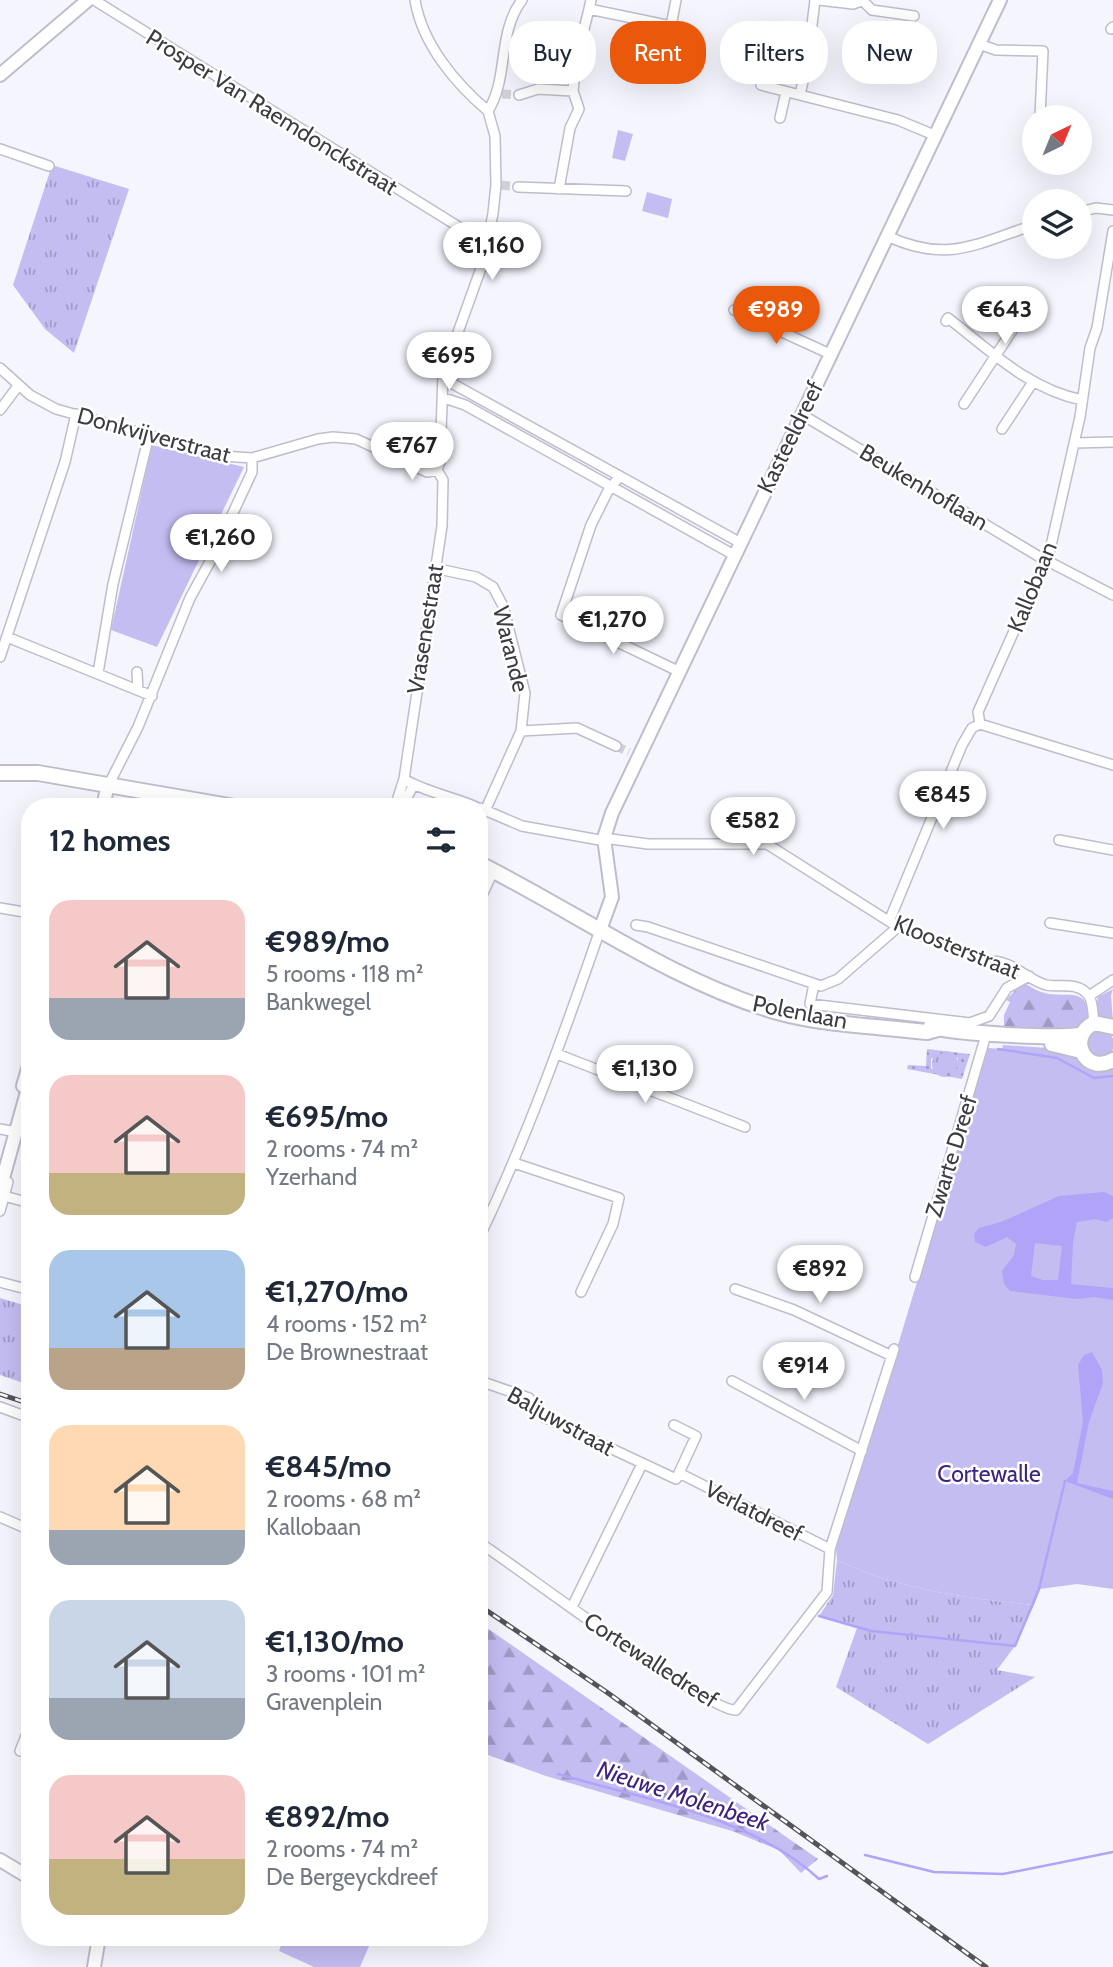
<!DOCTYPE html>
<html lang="en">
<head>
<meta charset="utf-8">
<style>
  body { margin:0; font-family:Cabin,sans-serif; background:#f2f2f3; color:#1f2937; height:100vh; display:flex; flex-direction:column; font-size:26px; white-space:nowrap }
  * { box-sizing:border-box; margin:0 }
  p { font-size:23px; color:#747a83 }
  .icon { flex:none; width:38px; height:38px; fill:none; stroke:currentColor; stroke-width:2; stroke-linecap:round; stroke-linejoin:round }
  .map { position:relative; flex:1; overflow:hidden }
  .drawer { position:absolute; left:21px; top:798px; width:467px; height:1148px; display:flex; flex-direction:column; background:#fff; border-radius:28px; box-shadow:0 7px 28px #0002 }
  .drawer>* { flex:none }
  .top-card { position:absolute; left:509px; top:21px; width:499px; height:63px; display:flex; gap:14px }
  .needle { width:46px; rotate:43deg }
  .fabs { position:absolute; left:1022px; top:105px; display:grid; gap:14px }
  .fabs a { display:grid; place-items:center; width:70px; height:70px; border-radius:50%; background:#fff; box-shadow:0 7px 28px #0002; font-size:35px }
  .price { position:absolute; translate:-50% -60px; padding:0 16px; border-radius:24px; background:#fff; color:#222; font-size:23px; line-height:46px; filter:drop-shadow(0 2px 4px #0008) }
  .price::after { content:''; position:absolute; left:50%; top:42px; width:21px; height:16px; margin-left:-10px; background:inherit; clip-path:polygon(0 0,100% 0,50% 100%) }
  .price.current { background:#ea580c; color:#fff }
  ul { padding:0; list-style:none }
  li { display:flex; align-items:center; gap:21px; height:175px; padding:0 28px }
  li span { display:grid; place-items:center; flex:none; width:196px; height:140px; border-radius:21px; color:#555 }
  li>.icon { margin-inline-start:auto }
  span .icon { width:84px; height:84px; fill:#fffc; stroke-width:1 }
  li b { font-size:30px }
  h2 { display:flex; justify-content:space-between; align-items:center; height:84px; padding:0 28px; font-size:30px }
  .chip { padding:0 24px; border-radius:28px; background:#fff; box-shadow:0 7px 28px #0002; font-size:24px; line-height:63px }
  .chip.current { background:#ea580c; color:#fff }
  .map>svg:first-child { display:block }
</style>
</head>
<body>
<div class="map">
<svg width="1113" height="1967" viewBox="0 0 1113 1967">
  <defs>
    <pattern id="grass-tufts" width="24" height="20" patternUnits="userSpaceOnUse" patternTransform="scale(1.75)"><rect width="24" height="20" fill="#c3bdf2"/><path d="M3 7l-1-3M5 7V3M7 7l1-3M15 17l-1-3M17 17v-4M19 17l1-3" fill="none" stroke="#a09bc6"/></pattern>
    <pattern id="forest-firs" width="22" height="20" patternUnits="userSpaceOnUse" patternTransform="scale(1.75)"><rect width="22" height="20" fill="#c3bdf2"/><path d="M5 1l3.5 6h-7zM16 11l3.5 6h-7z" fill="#a09bc6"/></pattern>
    <pattern id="garden-dots" width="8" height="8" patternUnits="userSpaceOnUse" patternTransform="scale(1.75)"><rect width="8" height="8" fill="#c3bdf2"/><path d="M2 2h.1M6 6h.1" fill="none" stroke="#a09bc6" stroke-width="1.8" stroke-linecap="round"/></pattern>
  </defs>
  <rect width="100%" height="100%" fill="#f5f5fe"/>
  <!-- grass -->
  <path fill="url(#grass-tufts)" d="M52,165L129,189L74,353L45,329L13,285Z
    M1113,989L1111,995L1113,1022L1099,1016L1096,1008L1098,997Z
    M1086 1044a14 14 0 1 1 28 0a14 14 0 1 1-28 0Z
    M932 1064a13 13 0 1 1 26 0a13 13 0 1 1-26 0Z
    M0,1298L30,1307L29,1385L0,1375Z
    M837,1560C899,1590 966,1598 1034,1605L1015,1646L997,1670L1035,1677L928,1744L836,1687L857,1628L819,1616L833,1595Z"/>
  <!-- forest -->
  <path fill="url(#forest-firs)" d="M1023,982C1031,987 1038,992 1049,994C1069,997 1089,987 1088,1019L1075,1035L1004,1030V1015L1010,1002L1006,1000Z
    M480,1623L818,1859L801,1873L779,1850L732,1831L546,1776L480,1752Z"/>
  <!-- park -->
  <path fill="#c3bdf2" d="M618,130L633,134L625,161L612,158Z
    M647,192L672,199L668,218L642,211Z
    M152,445L244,467L157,647L111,630Z
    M1003,1045L1063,1049L1113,1065V1589L1077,1584L1040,1589L1034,1605C966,1598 899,1590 837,1560L836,1549L988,1048L1002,1049Z
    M284,1937H373L360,1967H314L279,1951Z"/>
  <!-- garden -->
  <path fill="url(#garden-dots)" fill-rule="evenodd" d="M927,1049L970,1054L962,1079L907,1069L908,1065L926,1066ZM942,1053L958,1058L956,1070L944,1074L931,1068V1059Z"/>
  <!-- water -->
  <path fill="#b1a4f8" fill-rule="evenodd" d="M1104,1192L1113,1196V1218L1106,1222L1095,1219L1077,1222L1073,1243L1071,1284L1113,1288V1300L1094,1297L1077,1299L1010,1291L1004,1284L1002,1271L1014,1255L1016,1244L1007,1237L986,1247L975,1242L974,1234L979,1228L1001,1222L1059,1196ZM1035,1243L1062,1246L1058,1280H1043L1031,1276Z
    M1092,1352L1102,1370L1103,1383L1089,1422L1077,1483L1113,1491V1499L1065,1481L1073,1473L1083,1422L1078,1365L1084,1355Z"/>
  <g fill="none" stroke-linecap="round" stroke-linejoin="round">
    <!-- stream -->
    <path stroke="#b1a4f8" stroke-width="2.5" d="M998,1049L1057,1058L1094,1078L1113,1076
      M819,1616L871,1631L1015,1646L1039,1589L1065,1481
      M558,1774C643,1799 753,1817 819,1879L827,1876
      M865,1855L934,1872L1003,1874L1113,1852"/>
    <!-- street-tunnel -->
    <path stroke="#d0d0d8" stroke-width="9" stroke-dasharray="9 4.5" stroke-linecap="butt" d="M502,94L519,95
      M501,185L518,187
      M616,746L629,752"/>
    <!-- street casing -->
    <g stroke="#bfbdcc" stroke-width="12">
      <path id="street" d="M94,0L488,245
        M415,0C422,44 456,84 488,111L495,136L496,185L493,213L485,257L443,374L440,462L437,470
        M591,0L589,9L671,26L676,0
        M819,0L853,4L864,0
        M863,1L872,10L914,16
        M1111,29L1113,27
        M979,44L996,50L1043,51L1040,117
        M767,46L761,85L898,120L934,135
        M519,95L538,89L573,91
        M800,95L808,58L815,0
        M488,111C509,78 497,33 522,0
        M780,118L786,92
        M0,149L49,166
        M518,187L626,191
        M559,189L570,128L579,109L573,91L576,61L589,9
        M1080,212L1096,208L1113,210
        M887,236C948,264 975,244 1034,225
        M734,310L830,354
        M946,321L948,318C991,351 1028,389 1082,400
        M0,368L30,395L56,409L223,456L252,458L318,439L333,437L356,439L427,472L437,470
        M444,379L739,542
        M444,398L465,405L734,555
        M964,404L1019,320L1022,305
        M0,410L18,386
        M801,414L1038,556L1113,595
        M1002,429L1033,382
        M1074,443L1113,442
        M620,476L608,491L591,525L561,615L678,671
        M434,568L476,577L493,587L503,606L525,693L521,731L485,811
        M7,637L152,696
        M0,657L65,462L76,414
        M137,672L138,690
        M98,673L113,584L149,435
        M980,724L978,712L1050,550L1080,417L1090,348L1097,328L1113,231
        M980,724L1113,765
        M521,731L577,728L616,746
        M404,779C420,790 456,798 476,807
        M108,786L138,727L190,598L212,558L252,472V458
        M395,807L404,779L442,526L443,480L437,470
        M402,807L413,786
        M480,808L522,826L605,841
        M604,838L648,844H767L898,927L990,961C1014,961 1025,979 1046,985C1060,988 1079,981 1089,996C1093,1002 1093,1016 1094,1023
        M1059,840L1113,850
        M480,900L490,878
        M0,908L30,913
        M890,919L962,745L972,728L980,724
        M1050,923L1113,933
        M636,925L648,927L821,986L838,979L898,927
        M814,984L810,1004L970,1023L989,1016L1007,988L1029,976
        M1089,996L1113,980
        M557,1054L745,1127
        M0,1129L11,1131
        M514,1163L619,1198L613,1224L581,1292
        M4,1196L30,1203
        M0,1211L8,1182
        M480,1236C527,1137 564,1034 600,930
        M915,1277L986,1035
        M0,1282L30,1290
        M735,1289L794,1310L892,1356
        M480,1381L529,1398L544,1417L676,1479L679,1473L830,1549
        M732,1381L862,1451
        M0,1407L30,1418
        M674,1425L696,1436L679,1473
        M0,1517L30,1530
        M480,1543C516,1566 711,1714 736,1710L827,1592L830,1549L894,1349
        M572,1607L642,1464
        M20,1751L30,1726"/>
    </g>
    <!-- secondary casing -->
    <g stroke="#bfbdcc" stroke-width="16">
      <path id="secondary" d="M0,75L88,0
        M103,807L106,793
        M600,930L612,897L604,838L612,813L1000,0
        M23,1086L30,1062
        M0,1189L30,1081
        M0,1860L30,1878
        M94,1967L99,1937"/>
    </g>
    <!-- primary casing -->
    <g stroke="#bfbdcc" stroke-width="18">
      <path id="primary" d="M0,773H38L235,807
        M480,864C576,912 670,980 774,1011C822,1025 877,1026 927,1032L938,1029
        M931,1026C947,1033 1067,1040 1082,1034
        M1113,1027L1094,1023C1066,1037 1085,1076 1113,1060
        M1052,1044L1081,1051"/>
    </g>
    <!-- street -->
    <use href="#street" stroke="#fff" stroke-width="9"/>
    <!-- secondary -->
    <use href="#secondary" stroke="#fff" stroke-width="12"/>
    <!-- primary -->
    <use href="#primary" stroke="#fff" stroke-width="14"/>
    <!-- rail casing -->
    <g stroke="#535359" stroke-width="5">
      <path id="rail" d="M0,1394L30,1404
        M480,1606L608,1693L986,1967"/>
    </g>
    <!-- rail -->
    <use href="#rail" stroke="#fff" stroke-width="2.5" stroke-dasharray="8" stroke-linecap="butt"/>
  </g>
  <g text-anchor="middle" stroke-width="5" stroke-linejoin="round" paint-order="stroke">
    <!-- street labels -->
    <g font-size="23" fill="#3c3c42" stroke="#fff">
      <text transform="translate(272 112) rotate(32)" y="8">Prosper Van Raemdonckstraat</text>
      <text transform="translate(154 435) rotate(15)" y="8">Donkvijverstraat</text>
      <text transform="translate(790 437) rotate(-64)" y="8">Kasteeldreef</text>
      <text transform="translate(924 487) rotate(31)" y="8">Beukenhoflaan</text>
      <text transform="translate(1032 587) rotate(-68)" y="8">Kallobaan</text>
      <text transform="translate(425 629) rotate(-81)" y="8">Vrasenestraat</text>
      <text transform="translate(511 649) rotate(76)" y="8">Warande</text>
      <text transform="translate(957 947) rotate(22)" y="8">Kloosterstraat</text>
      <text transform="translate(800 1012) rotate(11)" y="8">Polenlaan</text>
      <text transform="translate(951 1156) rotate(-73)" y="8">Zwarte Dreef</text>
      <text transform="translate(561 1421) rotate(29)" y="8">Baljuwstraat</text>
      <text transform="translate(754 1511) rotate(27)" y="8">Verlatdreef</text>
      <text transform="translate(651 1660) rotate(33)" y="8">Cortewalledreef</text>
    </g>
    <!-- park labels -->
    <g font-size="23" fill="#3f2382" stroke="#fff">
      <text x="989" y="1482">Cortewalle</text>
    </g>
    <!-- water labels -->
    <g font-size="24" font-style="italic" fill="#3e2180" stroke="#fff">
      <text transform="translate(683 1796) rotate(18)" y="8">Nieuwe Molenbeek</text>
    </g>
  </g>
</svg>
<div class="fabs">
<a><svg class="needle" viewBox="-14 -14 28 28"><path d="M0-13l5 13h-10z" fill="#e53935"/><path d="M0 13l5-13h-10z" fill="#747a83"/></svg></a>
<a><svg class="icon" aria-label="layers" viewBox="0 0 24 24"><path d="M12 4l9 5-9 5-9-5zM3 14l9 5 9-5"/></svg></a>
</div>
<b class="price" style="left:492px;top:282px">€1,160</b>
<b class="price current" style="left:776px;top:346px">€989</b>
<b class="price" style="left:1005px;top:346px">€643</b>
<b class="price" style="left:449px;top:392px">€695</b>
<b class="price" style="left:412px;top:482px">€767</b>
<b class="price" style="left:221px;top:574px">€1,260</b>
<b class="price" style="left:613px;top:656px">€1,270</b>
<b class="price" style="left:943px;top:831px">€845</b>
<b class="price" style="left:753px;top:857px">€582</b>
<b class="price" style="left:645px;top:1105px">€1,130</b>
<b class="price" style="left:820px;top:1305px">€892</b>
<b class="price" style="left:804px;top:1402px">€914</b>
<div class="top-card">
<a class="chip">Buy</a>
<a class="chip current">Rent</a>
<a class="chip">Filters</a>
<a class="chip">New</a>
</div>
<section class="drawer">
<h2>12 homes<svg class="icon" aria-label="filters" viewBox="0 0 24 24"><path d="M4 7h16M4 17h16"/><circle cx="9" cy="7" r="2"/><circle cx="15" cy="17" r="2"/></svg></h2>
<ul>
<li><span style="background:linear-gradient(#f6c9c9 70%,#9aa5b1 0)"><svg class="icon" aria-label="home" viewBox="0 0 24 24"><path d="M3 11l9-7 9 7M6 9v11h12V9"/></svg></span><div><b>€989/mo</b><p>5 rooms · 118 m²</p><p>Bankwegel</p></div></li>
<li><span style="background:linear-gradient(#f6c9c9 70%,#c2b280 0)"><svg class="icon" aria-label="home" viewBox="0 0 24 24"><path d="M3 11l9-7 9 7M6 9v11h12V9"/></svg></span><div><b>€695/mo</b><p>2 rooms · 74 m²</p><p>Yzerhand</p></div></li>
<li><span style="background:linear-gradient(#a9c7e8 70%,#b9a48a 0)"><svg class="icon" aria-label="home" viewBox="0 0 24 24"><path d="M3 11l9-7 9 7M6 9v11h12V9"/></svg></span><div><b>€1,270/mo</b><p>4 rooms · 152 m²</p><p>De Brownestraat</p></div></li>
<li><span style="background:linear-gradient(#ffd9b3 75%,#9aa5b1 0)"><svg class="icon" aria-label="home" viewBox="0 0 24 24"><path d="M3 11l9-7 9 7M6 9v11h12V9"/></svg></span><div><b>€845/mo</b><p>2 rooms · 68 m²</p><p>Kallobaan</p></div></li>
<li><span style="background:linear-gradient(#c9d6e8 70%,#9aa5b1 0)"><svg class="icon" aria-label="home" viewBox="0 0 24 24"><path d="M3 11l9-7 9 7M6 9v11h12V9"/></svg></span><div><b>€1,130/mo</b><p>3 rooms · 101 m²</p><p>Gravenplein</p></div></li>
<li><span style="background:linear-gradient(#f6c9c9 60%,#c2b280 0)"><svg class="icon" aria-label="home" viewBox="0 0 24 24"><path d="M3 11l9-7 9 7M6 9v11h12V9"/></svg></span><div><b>€892/mo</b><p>2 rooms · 74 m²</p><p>De Bergeyckdreef</p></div></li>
</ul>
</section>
</div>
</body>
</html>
